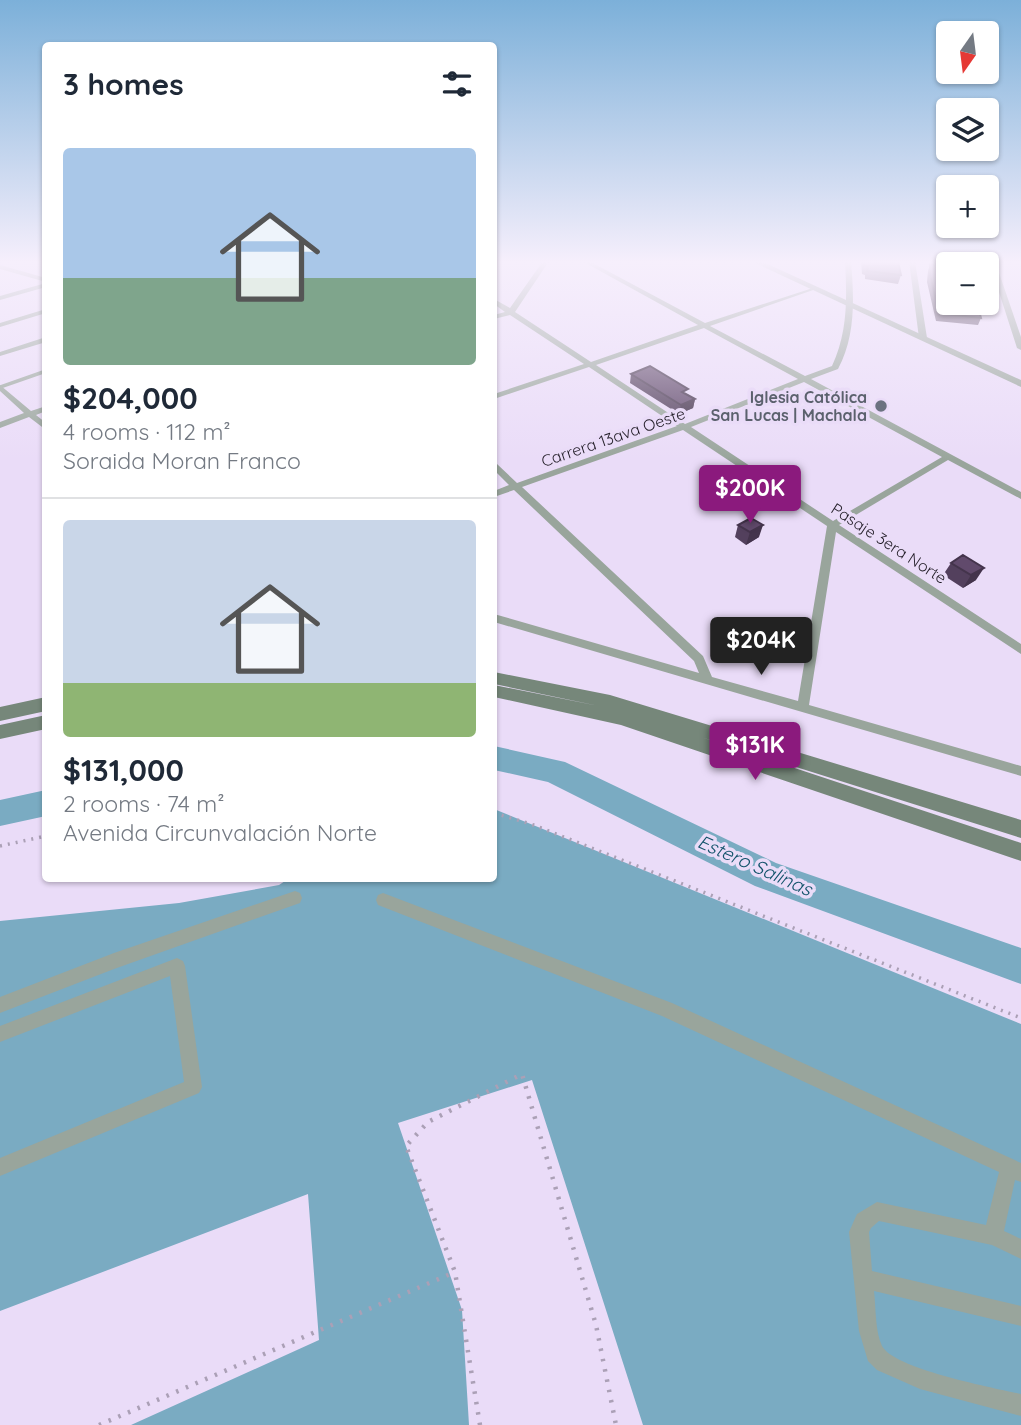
<!DOCTYPE html>
<html lang="en">
<head>
<meta charset="utf-8">
<style>
  body { margin:0; font-family:Quicksand,sans-serif; background:#f6f6f7; color:#1f2937; height:100vh; display:flex; flex-direction:column; font-size:26px; white-space:nowrap }
  * { box-sizing:border-box; margin:0 }
  p { font-size:23px; color:#747a83 }
  .icon { flex:none; width:38px; height:38px; fill:none; stroke:currentColor; stroke-width:2; stroke-linecap:round; stroke-linejoin:round }
  .map { position:relative; flex:1; overflow:hidden }
  .side { position:absolute; left:42px; top:42px; width:455px; height:840px; display:flex; flex-direction:column; background:#fff; border-radius:7px; box-shadow:0 2px 5px #0004 }
  .side>* { flex:none }
  .needle { width:46px; rotate:194deg }
  .tools { position:absolute; left:936px; top:21px; display:grid; gap:14px }
  .tools a { display:grid; place-items:center; width:63px; height:63px; border-radius:7px; background:#fff; box-shadow:0 2px 5px #0004; font-size:35px }
  .price { position:absolute; translate:-50% -60px; padding:0 16px; border-radius:7px; background:#8b1a7d; color:#fff; font-size:23px; line-height:46px; filter:drop-shadow(0 2px 4px #0008) }
  .price::after { content:''; position:absolute; left:50%; top:42px; width:21px; height:16px; margin-left:-10px; background:inherit; clip-path:polygon(0 0,100% 0,50% 100%) }
  .price.selected { background:#222; color:#fff }
  ul { padding:0; list-style:none }
  li { display:grid; align-content:center; gap:14px; height:371px; padding:0 21px }
  li+li { border-top:2px solid #e0e1e3 }
  li span { display:grid; place-items:center; height:217px; border-radius:7px; color:#555 }
  li>.icon { margin-inline-start:auto }
  span .icon { width:126px; height:126px; fill:#fffc; stroke-width:1 }
  li b { font-size:30px }
  h2 { display:flex; justify-content:space-between; align-items:center; height:84px; padding:0 21px; font-size:30px }
  .map>svg:first-child { display:block }
</style>
</head>
<body>
<div class="map">
<svg width="1021" height="1425" viewBox="0 0 1021 1425">
  <rect width="100%" height="100%" fill="#eadcf8"/>
  <!-- water -->
  <path fill="#7aabc2" d="M494,809L1021,1024V1425H643L532,1080L398,1123L462,1310L469,1425H131L319,1340L308,1194L0,1311V921L179,903L279,885L288,879L494,878Z"/>
  <g fill="none" stroke-linecap="round" stroke-linejoin="round">
    <!-- river -->
    <path fill="#7aabc2" fill-rule="evenodd" d="M494,746L565,762L776,863L1021,948V984L755,886L548,782L494,770Z
      M46,790V816L0,826V800Z"/>
    <!-- path-far1 -->
    <path stroke="#aba0b6" stroke-width="3.5" stroke-dasharray="2 6" stroke-linecap="butt" d="M494,813L531,824L1021,1018
      M0,846L46,836"/>
    <!-- path -->
    <path stroke="#aba0b6" stroke-width="4.5" stroke-dasharray="2.5 8" stroke-linecap="butt" d="M99,1425L455,1272
      M480,1425L455,1272L406,1146L428,1122L522,1074L596,1325L616,1425"/>
    <!-- service -->
    <path stroke="#99a59c" stroke-width="3.5" d="M0,387L46,371"/>
    <!-- minor -->
    <path fill="#99a59c" fill-rule="evenodd" d="M543,261H549L515,312L591,362L698,325L582,261H589L705,323L816,287V289L710,326L805,376L832,366C848,332 847,297 845,261H851C854,297 856,336 838,369L811,379L1021,492V499L948,460L839,525L1021,644V654L836,532L809,705L1021,766V776L494,622V614L699,673L694,661L514,490L494,497V491L509,485L494,470V463L497,464L517,483L677,426L589,367L494,399V394L584,364L510,315L494,319V315L505,312L494,304V299L510,308ZM704,328L798,379L685,424L596,365ZM804,382L942,457L833,521L691,427ZM683,430L827,526L798,701L712,677L703,656L522,487Z
      M909,261H915L927,338L923,340L919,338Z
      M989,261H995L1021,337V350L1017,348Z
      M0,265L46,278V282L0,269Z
      M46,283V287L0,300V296Z
      M46,309V313L0,327V323Z
      M46,337V342L0,356V352Z
      M0,385L31,411L46,406V411L36,415L46,423V430L29,417L0,428V422L24,413L0,391Z
      M295,891L300,893L302,898L300,903L114,969L0,1013V997L114,953Z
      M383,893L672,1003L1021,1163V1182L1015,1180L1004,1231L1021,1239V1259L992,1245L879,1221L871,1228L869,1232L872,1271L1021,1306V1326L874,1291C876,1308 875,1331 882,1346C894,1369 994,1388 1021,1394V1416L920,1389L877,1370L868,1361L859,1331L849,1232L857,1214L877,1202L986,1225L999,1172L662,1016L378,905L376,900L378,895Z
      M177,958L183,961L185,966L202,1087L199,1093L0,1176V1158L184,1082L170,976L0,1042V1026Z"/>
    <!-- tertiary -->
    <path fill="#99a59c" fill-rule="evenodd" d="M751,261H761L1021,380V387Z"/>
    <!-- secondary -->
    <path fill="#76877a" fill-rule="evenodd" d="M494,672L610,695L1021,820V838L701,737L1021,843V861L621,725L494,697V685L599,706L494,684Z
      M46,697V711L0,721V707Z
      M46,715V729L0,739V725Z"/>
  </g>
  <!-- wall -->
  <path fill="#53405d" d="M861,261H898L901,275L898,284L865,279V275L862,274Z
    M935,261L952,263L953,261H972L948,303H983L982,307L978,306L981,318L978,325L936,321L927,282L928,271L930,264H933Z
    M631,374L687,394L695,399L693,408L679,414L630,383Z
    M738,525L759,537L746,545L735,537Z
    M963,555L976,580L963,588L943,575L951,563Z"/>
  <!-- shaded-wall -->
  <path fill="#44344c" d="M695,399L693,408L679,414L681,405Z
    M763,525L759,537L746,545L750,532Z
    M984,568L976,580L963,588L971,575Z"/>
  <!-- building -->
  <path fill="#614a6c" stroke="#44344c" stroke-width="2" d="M864,261H898L901,275L867,271L868,266H864Z
    M935,261L958,263L957,261H972L974,264H948V303H977L981,318L939,313L930,275V264H935Z
    M650,366L688,389L682,392L695,399L681,405L631,374Z
    M751,518L763,525L750,532L738,525Z
    M963,555L984,568L971,575L951,563Z"/>
  <!-- sky -->
  <linearGradient id="sky" x2="0" y2="1"><stop stop-color="#7cb0d9"/><stop offset="0.57" stop-color="#f6effc"/><stop offset="1" stop-color="#f6effc" stop-opacity="0"/></linearGradient>
  <rect width="1021" height="460" fill="url(#sky)"/>
  <!-- markers -->
  <circle fill="#6b7280" stroke="#eadcf8" stroke-width="2.5" cx="881" cy="406" r="7"/>
  <g text-anchor="middle" stroke-width="7" stroke-linejoin="round" paint-order="stroke">
    <!-- far-worship labels -->
    <g font-size="16" font-weight="bold" fill="#5b616d" stroke="#eadcf8" text-anchor="end">
      <text x="867" y="403">Iglesia Católica<tspan x="867" dy="18">San Lucas | Machala</tspan></text>
    </g>
    <!-- far-street labels -->
    <g font-size="16" fill="#221d27" stroke="#eadcf8">
      <text transform="translate(613 437) rotate(-19)" y="6">Carrera 13ava Oeste</text>
      <text transform="translate(889 543) rotate(33)" y="6">Pasaje 3era Norte</text>
    </g>
    <!-- water labels -->
    <g font-size="19" font-style="italic" fill="#11526a" stroke="#eadcf8">
      <text transform="translate(755 865) rotate(24)" y="7">Estero Salinas</text>
    </g>
  </g>
</svg>
<div class="tools">
<a><svg class="needle" viewBox="-14 -14 28 28"><path d="M0-13l5 13h-10z" fill="#e53935"/><path d="M0 13l5-13h-10z" fill="#747a83"/></svg></a>
<a><svg class="icon" aria-label="layers" viewBox="0 0 24 24"><path d="M12 4l9 5-9 5-9-5zM3 14l9 5 9-5"/></svg></a>
<a>+</a>
<a>−</a>
</div>
<b class="price" style="left:750px;top:525px">$200K</b>
<b class="price selected" style="left:761px;top:677px">$204K</b>
<b class="price" style="left:755px;top:782px">$131K</b>
<section class="side">
<h2>3 homes<svg class="icon" aria-label="filters" viewBox="0 0 24 24"><path d="M4 7h16M4 17h16"/><circle cx="9" cy="7" r="2"/><circle cx="15" cy="17" r="2"/></svg></h2>
<ul>
<li><span style="background:linear-gradient(#a9c7e8 60%,#7fa58c 0)"><svg class="icon" aria-label="home" viewBox="0 0 24 24"><path d="M3 11l9-7 9 7M6 9v11h12V9"/></svg></span><div><b>$204,000</b><p>4 rooms · 112 m²</p><p>Soraida Moran Franco</p></div></li>
<li><span style="background:linear-gradient(#c9d6e8 75%,#8fb573 0)"><svg class="icon" aria-label="home" viewBox="0 0 24 24"><path d="M3 11l9-7 9 7M6 9v11h12V9"/></svg></span><div><b>$131,000</b><p>2 rooms · 74 m²</p><p>Avenida Circunvalación Norte</p></div></li>
</ul>
</section>
</div>
</body>
</html>
